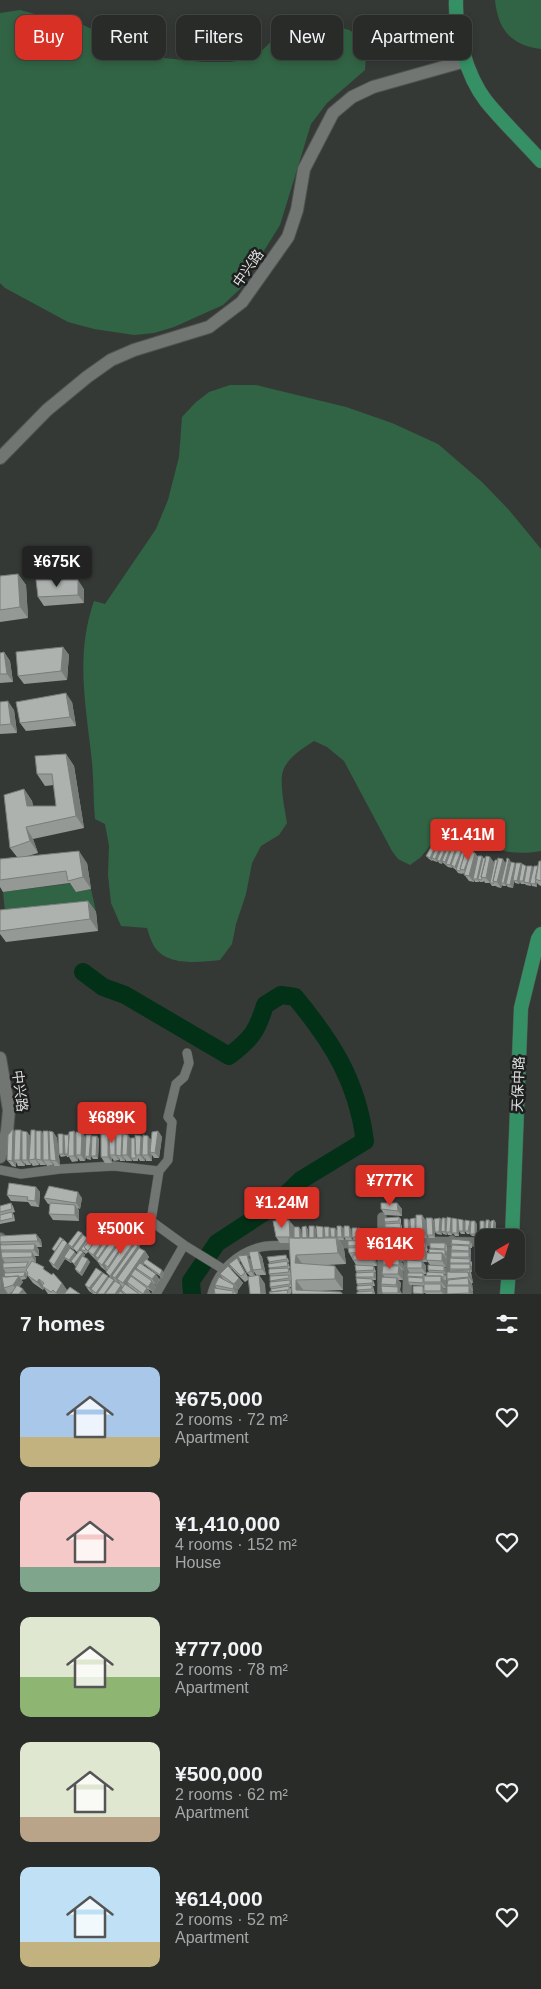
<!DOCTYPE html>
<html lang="en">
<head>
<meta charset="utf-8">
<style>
  body { margin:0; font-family:Helvetica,"Noto Sans SC",sans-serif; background:#343734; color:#f1f3f6; height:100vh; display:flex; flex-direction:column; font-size:19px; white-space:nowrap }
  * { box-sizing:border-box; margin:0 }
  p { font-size:16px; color:#a5a7a8 }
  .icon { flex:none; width:28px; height:28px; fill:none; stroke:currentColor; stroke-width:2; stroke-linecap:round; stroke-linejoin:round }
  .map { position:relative; height:1294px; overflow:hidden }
  .details { display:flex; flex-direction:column; background:#282b28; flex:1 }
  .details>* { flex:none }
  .hud { position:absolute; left:15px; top:15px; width:511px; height:45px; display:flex; gap:10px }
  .needle { width:32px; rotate:39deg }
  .controls { position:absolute; left:475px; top:1229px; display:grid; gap:10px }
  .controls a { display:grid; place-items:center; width:50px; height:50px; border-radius:10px; background:#282b28; box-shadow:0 2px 8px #0003,0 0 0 1px #444745; font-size:25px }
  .price { position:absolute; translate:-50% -42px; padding:0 11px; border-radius:5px; background:#d93025; color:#fff; font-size:16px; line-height:32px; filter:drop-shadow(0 1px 2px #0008) }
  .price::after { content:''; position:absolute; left:50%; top:30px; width:15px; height:11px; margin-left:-8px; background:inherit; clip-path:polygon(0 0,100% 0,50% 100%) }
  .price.selected { background:#222; color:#fff }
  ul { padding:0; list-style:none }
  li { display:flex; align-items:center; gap:15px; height:125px; padding:0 20px }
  li span { display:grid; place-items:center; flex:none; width:140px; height:100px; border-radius:10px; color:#555 }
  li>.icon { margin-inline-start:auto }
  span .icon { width:60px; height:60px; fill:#fffc; stroke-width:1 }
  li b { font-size:21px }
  h2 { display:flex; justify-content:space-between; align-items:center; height:60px; padding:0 20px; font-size:21px }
  .chip { padding:0 18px; border-radius:10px; background:#282b28; box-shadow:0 2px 8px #0003,0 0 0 1px #444745; font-size:18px; line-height:45px }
  .chip.selected { background:#d93025; color:#fff }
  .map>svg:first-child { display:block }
</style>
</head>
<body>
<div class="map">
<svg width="541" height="1294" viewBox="0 0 541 1294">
  <rect width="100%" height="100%" fill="#353936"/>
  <!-- green -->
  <path fill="#316444" d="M495,0H541V49C511,45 498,30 495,0Z
    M20,10L46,17H62L77,22L100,33L131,43L164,58L203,62H230L254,58L280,33L301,23H321L336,26L349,30L362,38L366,55L365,70L327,103L311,124L280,225L240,289L223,305L174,327L154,333L134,335L94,329L68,322L5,288L0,283V13Z
    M230,385H256L346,407L392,423L438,444L482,482L509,510L541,549V851C507,858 474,843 442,831L421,857L410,865L398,859L392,851L344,761L327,747L314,741C303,748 287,758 283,771C279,781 285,811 287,823L279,835L261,846L252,863L246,894L236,924L232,944L220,960C200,962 167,967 154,946C151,941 149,934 147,928L121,926L111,903L108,875L109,846L105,824L95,819C93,800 94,781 92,762C86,705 75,656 94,601L105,604L156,529L168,500L179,457L182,417L195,403L209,392Z
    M74,883L76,892L91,889L96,912L6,921L3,892Z"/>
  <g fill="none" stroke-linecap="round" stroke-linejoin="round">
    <!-- river -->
    <path stroke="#033118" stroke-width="18" d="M83,972L103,987L125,995L229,1056C251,1039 257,1032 265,1005L281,995L295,997C333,1043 357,1081 365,1141L301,1180L275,1205L217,1243L191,1281L192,1294"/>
    <!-- street casing -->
    <g stroke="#515552" stroke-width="10">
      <path id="street" d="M187,1053L189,1063L184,1077L176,1084L168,1117L172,1122L168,1160L159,1171L151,1221L184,1245L223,1269
        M0,1170L21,1174L60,1169L114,1166L159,1171
        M329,1244L382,1243
        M156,1294L184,1245
        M212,1294C218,1271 237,1253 261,1247C274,1244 289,1246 301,1245
        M382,1294V1217
        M407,1294L409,1241L484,1242
        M449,1294L452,1240"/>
    </g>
    <!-- secondary casing -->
    <g stroke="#515552" stroke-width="14">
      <path id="secondary" d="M0,458L47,410L87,377L111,360L134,350L209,327L242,302L288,237L297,210L304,169L333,113L352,97L373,87L465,61
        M0,1058L9,1110L7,1131L0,1157
        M0,1239L4,1265L5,1294"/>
    </g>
    <!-- primary casing -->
    <g stroke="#515552" stroke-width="15">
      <path id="primary" d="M456,0C455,32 466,75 486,101C503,122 523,141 541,161
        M512,1238L521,1008L538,939L541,934
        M507,1294L509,1270"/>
    </g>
    <!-- street -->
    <use href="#street" stroke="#727673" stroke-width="9"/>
    <!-- secondary -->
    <use href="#secondary" stroke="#727673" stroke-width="12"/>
    <!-- primary -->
    <use href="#primary" stroke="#359065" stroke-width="14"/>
  </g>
  <!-- wall -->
  <path fill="#959996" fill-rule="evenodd" d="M18,574L26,585L28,618L0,622V576Z
    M84,589V603L44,606L38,597Z
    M63,647L69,655L67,680L24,684L18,676Z
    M4,652L10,661L13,682L0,683V653Z
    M0,702L14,710L17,733L0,734Z
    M72,702L76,726L26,731L20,723Z
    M66,754L74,766L84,828L33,839L38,853L28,856L87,863L91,889L76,892L70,883L3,892L0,887V859L17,857L10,848L24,789L32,801L33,806H56L54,785L45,786L37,774Z
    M438,841L449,844L463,846L465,848L475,853L478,857L482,856L483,858L494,862L506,863L511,862L516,864L521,863L527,867L532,866L533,868L538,866L541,861V886L539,885L537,883V887L532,886L531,884V886L526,885L525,884H521L520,882L519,884L515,883L514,881L513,888L508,887L506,885V886H503L502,885L501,888L497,887L496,886H492L490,883H485L484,881L483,882H480L479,881V882H475L474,880V882L469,881L463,873L462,874L458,873L456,870L452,867V868L448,867L442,862V864L439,863L438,861L437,862L434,861L433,860L432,861L429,859L426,856Z
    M88,901L96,912L98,931L6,942L0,934V910Z
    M41,1131L43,1134L53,1132L57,1138L60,1166H54L53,1163V1165L47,1166L46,1164V1165H40L39,1163V1165L33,1166L31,1163V1165H26L25,1163V1166H18L16,1162V1167L12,1166L7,1160L15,1133L27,1132L30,1136Z
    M74,1131L76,1135L82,1132L86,1138L91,1135L92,1138L97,1136L99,1139L98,1159H93L91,1156V1152V1160L87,1159L86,1157L85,1161H80L78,1158V1161L72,1162L69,1157H67L66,1155V1156L61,1157L59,1154L64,1136L69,1135Z
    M158,1131L162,1137L159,1158H154L152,1155V1161H146L145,1158V1161H140L138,1158V1161H133L132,1159V1161H126L125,1159V1161H120L119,1158V1160L114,1161L112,1158V1163H105L101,1157L108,1134L109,1135L115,1134L116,1136L122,1134L123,1135H128L131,1140L141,1136L143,1138L151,1139Z
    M36,1187L40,1192L39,1207L31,1206L28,1202L11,1201L7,1195Z
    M44,1198H82L80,1209L78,1208L79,1211V1221L53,1220L49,1214L50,1204H48Z
    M11,1203L13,1206L15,1212L12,1213L14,1215L15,1221L0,1224V1206Z
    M397,1203L402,1209V1216L385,1215L381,1209Z
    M422,1215L426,1221L427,1238H420L417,1234V1239H413L411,1236H406L404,1233L410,1221Z
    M399,1217L401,1219V1224L402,1226V1231L403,1232L404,1236H403L405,1238L404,1242L405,1243V1249H403L405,1250V1255H403L404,1257V1262L401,1261L403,1264L404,1271L402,1270L403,1272V1280H398L401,1283L400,1290L402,1294H383L382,1286L381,1284L385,1277L382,1274L384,1266L383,1264L386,1254L385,1253L388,1247L387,1245V1240L386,1238V1234L385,1232L386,1228L385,1227L386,1224L385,1222Z
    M432,1218L434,1221L435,1238H429L427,1235Z
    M440,1218L441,1220L445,1218L447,1219L451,1218L452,1220L457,1219L458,1221L463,1220L465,1222H471L477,1224V1236H472L470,1234H467L465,1231V1234H461L459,1231V1236H455L453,1233L452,1235H448L447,1233V1235L443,1234L442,1232V1235L437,1234L435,1232Z
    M489,1220L490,1222L494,1220L496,1223V1236L492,1235L490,1233V1236H487L486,1234V1236L482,1235L480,1232Z
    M294,1226V1238L299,1227L301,1230L302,1238L308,1229V1238H309L314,1226L316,1229V1238L329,1227L330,1229L335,1228L337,1231L341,1226L344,1229H351L352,1240H346L344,1237V1240H339L337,1237L344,1249L346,1264L327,1265L343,1277V1290L319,1291L341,1292L343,1294H292L291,1287H290L291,1289V1293H290L291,1294H270L271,1292V1289L270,1287L271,1282L270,1281V1276L269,1274L270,1269L269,1262L288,1258L289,1262L288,1263L289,1264L290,1268L289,1269L290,1270L291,1275L289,1243H280L276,1237Z
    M363,1229L365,1231V1240H361L359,1237V1240H354L352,1237L358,1230Z
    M96,1232H101L102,1233L109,1232V1233L118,1232L127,1234L136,1239L140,1245L139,1246V1248L145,1251L149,1257L147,1260L164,1273L162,1278L146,1266L144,1264L143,1265L160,1280L156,1285L154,1283L156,1287L153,1292L148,1289L151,1294H139L131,1288L129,1286L139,1294H93L89,1291L85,1285L102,1272L109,1278L110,1277L106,1272L107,1269L106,1271L101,1267L97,1261L88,1252L86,1254L82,1251L85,1255L84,1257L90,1262L82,1276L77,1272L75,1269L76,1267L72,1262L71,1263L65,1259L58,1270L53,1267L49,1261L55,1252L52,1249L64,1240L76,1255L78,1253L74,1249V1250L70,1247L68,1244L83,1235L88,1239Z
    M375,1232L376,1239H368L366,1236Z
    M36,1234L41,1240L42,1247H37L39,1250V1256H34L36,1258V1263L62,1283L67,1290L80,1294H48L44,1288L43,1290L33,1283L27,1275L26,1279L21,1280L23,1282L12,1292L8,1294L4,1288L6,1273L3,1268L5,1263L2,1258V1252L1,1250L2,1245L0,1242Z
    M372,1240L377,1246V1251H376L377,1253V1258H374L376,1260L377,1266H374L376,1272L375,1273L376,1274V1280H373L374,1282L375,1286H373L375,1294H357L359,1291L357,1290L358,1286L357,1284V1278L356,1277L357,1273L356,1271V1265L349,1253L350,1248L348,1246Z
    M470,1241L472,1244V1248H470L471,1249V1260H470L472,1262V1266H471L472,1267V1272H471L473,1283H472V1284L473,1291H472L473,1294H448V1286L447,1285L448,1280L447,1279L450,1271V1269L451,1264L450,1263L452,1252L451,1250L452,1245L451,1244Z
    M425,1243L427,1246L428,1251H427V1253H429L431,1249L430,1248L445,1243L447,1246V1252L446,1251L447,1253V1258H446L447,1259L446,1267H445L446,1269V1274H444L446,1276V1280H445L446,1282V1288H444L445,1290V1294H426L425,1293L413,1294L424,1287V1286L410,1285L408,1282V1277L407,1276L410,1273L407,1268L409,1260L408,1259L410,1249L409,1247ZM427,1261L430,1265L428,1270L429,1272L426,1276H425L424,1274H426V1266L423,1262H427Z
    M258,1251L262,1257L266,1275H259L265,1284L248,1280L245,1282L233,1270L229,1264H241L248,1277L250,1276L247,1273V1255L251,1261L255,1276H257L253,1270Z
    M220,1274L239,1278L243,1283L238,1290L235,1287L238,1291L237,1294H215L217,1289L215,1285L227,1282L224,1280Z"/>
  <!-- shaded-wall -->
  <path fill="#797d7a" d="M18,574L26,585L28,618L20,607Z
    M78,580L84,589V603L78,595Z
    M63,647L69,655L67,680L61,671Z
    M4,652L10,661L13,682L7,674Z
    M66,693L72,702L76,726L70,717Z
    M8,701L14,710L17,733L11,724Z
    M66,754L74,766L84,828L76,816Z
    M24,789L32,801L35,817L27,806Z
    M26,827L33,839L38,853L30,841Z
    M438,840L440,843L432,858V861L430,858Z
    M443,841L445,844L437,860V862L435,859Z
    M448,842L450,845L442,864L440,861Z
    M452,844L454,847L446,864L445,862Z
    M457,844L460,847L452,868L450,865Z
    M463,846L465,849L457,870L455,867Z
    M471,848L479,858L473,879L474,880V882L469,876L471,869L468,876L464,870Z
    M79,851L87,863L91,889L83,877Z
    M482,856L484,859L478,879L479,881V882L477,879Z
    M490,857L494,862L491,884L486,878Z
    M503,859L507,865L501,883L502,885L501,888L497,882Z
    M509,859L511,862L506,886L504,883Z
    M515,863L517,865L513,880L514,881L513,888L510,885Z
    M521,863L523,866L519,881L520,882L519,884L517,881Z
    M526,866L528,869L524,882L525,884L523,881Z
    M532,866L534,869L530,883L531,884V886L529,883Z
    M535,880L537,883V887L535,884Z
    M88,901L96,912L98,931L90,919Z
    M13,1129L17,1135L14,1160L16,1162V1167L12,1161Z
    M21,1130L25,1136L22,1160L25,1163V1166L20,1160Z
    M35,1130L39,1136L36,1159L39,1163V1165L35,1159Z
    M41,1131L45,1136L43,1160L46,1164V1165L41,1160Z
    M48,1131L52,1137L50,1160L53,1163V1165L49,1160Z
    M74,1131L78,1137L76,1155L78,1158V1161L74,1156Z
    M158,1131L162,1137L159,1158L155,1153Z
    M27,1132L32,1138L29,1160L31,1163V1165L27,1160Z
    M53,1132L57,1138L60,1166L56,1161Z
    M82,1132L86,1138L85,1161L81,1155Z
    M63,1134L65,1137L66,1156L63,1154Z
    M108,1134L112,1139L110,1155L112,1158V1163L108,1157Z
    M115,1134L119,1139L116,1155L119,1158V1160L115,1155Z
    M122,1134L126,1140L122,1155L125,1159V1161L121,1156Z
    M91,1135L93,1138L91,1160L89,1157Z
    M128,1135L132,1140V1161L127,1155Z
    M97,1136L99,1139L98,1159L96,1156Z
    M141,1136L145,1142L142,1155L145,1158V1161L140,1155Z
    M148,1136L152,1141L150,1152L152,1155V1161L148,1155Z
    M36,1187L40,1192L39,1207L35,1201Z
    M78,1192L82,1198L80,1209L76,1203Z
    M397,1203L402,1209V1216L398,1211Z
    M75,1205L79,1211V1221L75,1215Z
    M422,1215L426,1221L427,1238L423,1232Z
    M415,1218L416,1232L417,1234V1239L415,1236Z
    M432,1218L434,1221L435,1238L433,1235Z
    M440,1218L442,1221V1235L439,1232Z
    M445,1218L447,1220V1235L445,1232Z
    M451,1218L453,1221L452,1235L450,1232Z
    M408,1219L411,1222V1236L409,1233Z
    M457,1219L459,1222V1236L457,1233Z
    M289,1220L294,1226V1242L290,1237Z
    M463,1220L465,1222V1234L463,1231Z
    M489,1220L491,1223L490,1236L488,1233Z
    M494,1220L496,1223V1236L493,1234Z
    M470,1221L472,1224L470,1234L468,1231Z
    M475,1221L477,1224V1236L475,1234Z
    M484,1221L486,1224V1236L484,1233Z
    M306,1226L308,1229L309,1242L307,1239Z
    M314,1226L316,1229V1241L314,1238Z
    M341,1226L344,1229V1240L342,1237Z
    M349,1226L351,1229L352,1240L350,1237Z
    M299,1227L301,1230L302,1241L300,1238Z
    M323,1227L325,1230V1241L323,1238Z
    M329,1227L331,1230V1240L329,1237Z
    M335,1228L337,1231V1238L344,1249L346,1264L338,1253L337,1239L335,1237Z
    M357,1228L359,1231V1240L357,1237Z
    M363,1229L365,1231V1240L363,1237Z
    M373,1229L375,1232L376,1239L374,1236Z
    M116,1231L121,1237L102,1264L98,1258L95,1256L98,1260L97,1261L93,1255L86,1249L101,1232L105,1237L109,1232L112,1237Z
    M125,1231L129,1236V1235L134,1241L112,1273L108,1267L104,1264L107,1269L106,1271L102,1265Z
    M82,1233L84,1236L74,1250L72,1247Z
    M36,1234L41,1240L42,1247L38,1241Z
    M403,1235L405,1238L404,1242L402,1239Z
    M87,1238L89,1241L81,1249L82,1251L79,1255L77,1252Z
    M136,1239L140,1245L139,1246L143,1252L117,1279L120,1283L119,1284L115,1278L112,1276L115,1280L112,1294H96V1293L108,1276L112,1282L113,1280L110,1276Z
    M372,1240L377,1246V1251L373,1245Z
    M403,1240L405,1243V1249L403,1246Z
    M67,1243L71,1249L58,1270L54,1265Z
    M35,1244L39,1250V1256L34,1250Z
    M469,1246L471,1249V1254L469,1251Z
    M373,1247L377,1253V1258L373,1252Z
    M425,1250L428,1253L427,1262L425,1259Z
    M445,1250L447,1253V1258L445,1255Z
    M145,1251L149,1257L140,1270L136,1268L139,1272L131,1275L134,1279L127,1282L129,1286L127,1289L123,1283Z
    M258,1251L262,1257L266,1275L262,1269Z
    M32,1252L36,1258V1263L32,1257Z
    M75,1252L77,1255L71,1263L69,1260Z
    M83,1252L85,1255L77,1267L74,1264Z
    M469,1252L471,1255V1260L469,1257Z
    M442,1253L447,1259L446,1267L442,1261Z
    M372,1254L376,1260L377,1266L373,1260Z
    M402,1254L404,1257V1262L402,1259Z
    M247,1255L251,1261L255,1277L251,1271Z
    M296,1255L304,1266L295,1263Z
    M399,1258L403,1264L404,1271L399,1265Z
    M88,1259L90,1262L82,1276L80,1273Z
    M422,1261L426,1266V1274L422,1268Z
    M470,1264L472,1267V1272L470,1269Z
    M335,1266L343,1277V1290L335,1279Z
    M399,1266L403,1272V1280L398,1274Z
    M444,1266L446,1269V1274L444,1271Z
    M162,1270L164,1273L162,1278L160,1275Z
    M25,1272L28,1275L26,1279L24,1276Z
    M102,1272L106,1277L91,1289L94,1294H93L89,1288Z
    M374,1272L376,1274V1280L374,1277Z
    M468,1272L472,1278L473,1283L469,1277Z
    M156,1274L160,1280L156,1285L152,1279Z
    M259,1275L265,1284L266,1294H261Z
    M19,1276L23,1282L17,1291L13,1285Z
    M441,1276L446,1282V1288L441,1282Z
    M239,1278L243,1283L238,1290L234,1284Z
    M397,1278L401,1283L400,1290L402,1294L398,1293V1288L396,1285Z
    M468,1278L472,1284L473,1291L469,1285Z
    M0,1279L1,1280V1290L0,1288Z
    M39,1279L44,1287L42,1286L44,1288L43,1290L37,1282Z
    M296,1280L304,1291L296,1290Z
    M152,1281L156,1287L153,1292L148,1287Z
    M62,1283L68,1292L67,1294H57L56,1293Z
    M441,1284L445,1290V1294H443L441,1291Z
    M121,1285L126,1291L121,1290L124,1294H115Z
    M234,1285L238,1291L237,1294H236L233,1289Z
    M469,1286L473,1292V1294H470L469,1293Z
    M147,1288L151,1294H143Z
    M23,1289L27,1294H19Z"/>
  <!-- building -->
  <path fill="#adb2ae" stroke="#797d7a" d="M18,574L20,607L0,610V576Z
    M36,580H78V595L38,597Z
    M63,647L61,671L18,676L16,652Z
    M4,652L7,674H0V653Z
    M66,693L70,717L20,723L16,702Z
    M8,701L11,724L0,725V702Z
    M66,754L76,816L26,827L30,841L10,848L4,795L24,789L27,806H56L52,774H37L35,756Z
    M435,840H438L430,858L426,856Z
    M439,840L443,841L435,859L432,858Z
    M444,842H448L440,861L437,860Z
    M449,843L452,844L445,862L442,861Z
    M454,843L457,844L450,865L446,864Z
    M459,844L463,846L455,867L451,865Z
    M467,846L471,848L470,851L475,853L469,876L464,875L470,855L464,870L460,869Z
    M463,848L466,849L460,869H461L460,871L456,870Z
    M79,851L83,877L68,881L66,871L0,880V859Z
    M478,856H482L477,879H473Z
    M486,856L490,857L486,878L481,877Z
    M483,858H486L481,877L482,878L481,880L478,879Z
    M498,858L503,859L497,882L493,881Z
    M507,858L509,859L504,883H501Z
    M495,860H498L493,881L494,883H490Z
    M539,861H541V881L535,879Z
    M511,862L515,863L510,885L506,884Z
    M516,863H521L517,881L513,880Z
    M522,864L526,866L523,881H519Z
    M527,866H532L529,883L524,882Z
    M534,866H538L535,884L530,883Z
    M88,901L90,919L0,931V910Z
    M13,1129L12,1161L7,1160L8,1135Z
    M15,1130H21L20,1160H14Z
    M31,1130H35V1159L29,1160Z
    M22,1131L27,1132V1160H22Z
    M36,1131H41V1160L36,1159Z
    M43,1131H48L49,1160H43Z
    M49,1131L53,1132L56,1161L50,1160Z
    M74,1131V1156H68L69,1132Z
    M158,1131L155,1153L150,1152L152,1132Z
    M76,1132H82L81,1155H76Z
    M58,1134H63V1154H59Z
    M101,1134H108V1157H101Z
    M109,1134H115V1155H110Z
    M116,1134H122L121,1156L116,1155Z
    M123,1134L128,1135L127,1155H122Z
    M64,1135H69L68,1154H65Z
    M86,1135H91L89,1157L85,1156Z
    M135,1135L141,1136L140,1155H135Z
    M143,1135L148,1136V1155H142Z
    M92,1136H97L96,1156H91Z
    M131,1138H135L136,1158H131Z
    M9,1183L36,1187L35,1201L27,1200L28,1197L7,1195Z
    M49,1186L78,1192L76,1203L44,1198Z
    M11,1203L12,1209L0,1212V1206Z
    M50,1203L75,1205V1215L49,1214Z
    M381,1203H397L398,1211L381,1209Z
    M12,1212L13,1218L0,1221V1215Z
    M416,1215H422L423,1232H416Z
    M399,1217V1221L385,1222L384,1218Z
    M447,1217L451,1218L450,1232H446Z
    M415,1218V1236H411L410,1219Z
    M426,1218H432L433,1235H427Z
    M440,1218L439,1232H435L434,1219Z
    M442,1218H445V1232L441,1231Z
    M452,1218L457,1219V1233H452Z
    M404,1219H408L409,1233H404Z
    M458,1219L463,1220V1231H459Z
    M289,1220L290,1237H276L273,1221Z
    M465,1220L470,1221L468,1231H465Z
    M486,1220H489L488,1233H485Z
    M494,1220L493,1234L490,1232L491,1221Z
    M471,1221H475V1234H470Z
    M480,1221H484V1233L480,1232Z
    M400,1223L401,1228L385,1227V1224Z
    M306,1226L307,1238H302V1227Z
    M309,1226H314V1238H309Z
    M316,1226L323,1227V1238H317Z
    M337,1226H341L342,1237H337Z
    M344,1226H349L350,1237H344Z
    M294,1227H299L300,1238H294Z
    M324,1227H329V1237H325Z
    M113,1228L116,1231L98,1258L95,1256Z
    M330,1228H335V1237H331Z
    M352,1228H357V1237H352Z
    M358,1228L363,1229V1237H359Z
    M385,1228L401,1229L402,1233L385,1232Z
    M120,1229L125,1231L102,1265L97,1261Z
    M365,1229H373L374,1236H366Z
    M98,1230L101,1232L88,1251L84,1247Z
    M104,1230L109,1232L93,1255L88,1251Z
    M78,1231L82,1233L72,1247L68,1244Z
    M94,1231L96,1232L84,1247L86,1249L84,1251L81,1249Z
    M127,1233L129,1235L108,1267L104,1264Z
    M385,1233L403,1235L402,1239L386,1238Z
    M36,1234L38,1241L0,1242V1236Z
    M83,1235L87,1238L77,1252L73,1248Z
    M131,1235L136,1239L110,1276L106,1272Z
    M60,1237L64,1240V1241L63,1239L55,1251L52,1249Z
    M289,1238H336L338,1253L296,1255L295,1263L335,1266V1279L296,1280V1290L341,1292V1294H292Z
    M63,1239L67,1243L54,1265L49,1261Z
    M452,1239L470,1241V1245L451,1244Z
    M372,1240L373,1245L348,1246V1241Z
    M386,1240H403V1246L387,1245Z
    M410,1243H425L426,1248L409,1247Z
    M430,1243H445V1249L430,1248Z
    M35,1244L34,1250H1L0,1245Z
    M135,1244L138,1246L115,1278L112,1276Z
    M452,1245L469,1246V1251L451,1250Z
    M373,1247V1252L349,1253L348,1248Z
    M385,1247L402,1248L403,1252L385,1253Z
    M70,1248L75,1252L69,1260L64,1257Z
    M139,1248L145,1251L123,1283L117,1279Z
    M409,1249L425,1250V1259H408Z
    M429,1249L445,1250V1255L442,1253H429Z
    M80,1250L83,1252L74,1264L71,1261Z
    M258,1251L262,1269L253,1270L249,1252Z
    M1,1252H32V1257L2,1258Z
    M451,1252H469V1257H451Z
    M427,1253H442V1261L426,1260Z
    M372,1254L373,1260H353V1255Z
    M384,1254H402V1259L384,1257Z
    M247,1255L251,1271L247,1273L238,1256Z
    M286,1255L287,1259L269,1262L267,1257Z
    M82,1256L88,1259L80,1273L75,1269Z
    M383,1257L399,1258V1265L383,1264Z
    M237,1258L245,1273L241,1276L229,1264Z
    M450,1258L470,1259V1263H450Z
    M146,1259L162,1270L160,1275L143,1263Z
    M407,1260L422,1261V1268H407Z
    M32,1261L44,1267L43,1269L52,1275L53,1273L62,1283L56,1293L53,1290L51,1292L42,1286L44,1283L39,1279L37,1282L27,1275L28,1273L26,1270Z
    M287,1261L288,1266L269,1268L268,1264Z
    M28,1262L26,1267L3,1268V1263Z
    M140,1263L156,1274L152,1279L136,1268Z
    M450,1264H470V1269H450Z
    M355,1265L373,1266L374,1270L356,1271Z
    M428,1265L444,1266V1271L428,1270Z
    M228,1266L239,1278L234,1284L220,1274Z
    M383,1266H399L398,1274H382Z
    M96,1268L102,1272L89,1288L85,1285Z
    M288,1268L289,1272L269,1274V1269Z
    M135,1269L152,1281L148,1287L131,1275Z
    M469,1270L470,1274L468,1272H450V1271Z
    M25,1272L24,1276L18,1277L19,1276L5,1277L4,1273Z
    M374,1272V1277H356V1273Z
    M427,1272L444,1273V1277H443L441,1276H426Z
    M447,1272H468L469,1277L447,1279Z
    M103,1273L108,1276L96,1293L91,1289Z
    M408,1273H423V1277L407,1276Z
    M259,1275L261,1294H250L248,1277Z
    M289,1275V1278L270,1281V1276Z
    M19,1276L13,1285L4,1288L2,1277Z
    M131,1276L147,1288L143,1294L127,1282Z
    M424,1276H441V1282H424Z
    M109,1277L114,1280L104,1294H97Z
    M219,1277L234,1285L233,1289L215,1285Z
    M382,1277L397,1278L396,1285L381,1284Z
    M408,1277L423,1278V1283L408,1282Z
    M356,1278L372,1279L373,1283L357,1284Z
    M468,1278L469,1285H447L448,1280Z
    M290,1280V1284L270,1287V1282Z
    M115,1281L121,1285L115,1294H105Z
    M125,1284L139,1294H126L121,1290Z
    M424,1284H441V1291H424Z
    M17,1285L23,1289L19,1294H11Z
    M372,1285V1289L357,1290V1286Z
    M289,1286V1290H287L271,1292V1289Z
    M381,1286L398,1287V1293H382Z
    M413,1286H423V1294L413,1293Z
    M447,1286H469V1293L447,1294Z
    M70,1287L80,1294H64Z
    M214,1288L233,1291V1294H215Z
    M287,1290L288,1294H270L269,1292Z
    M120,1291L124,1294H118Z
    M373,1291V1294H357V1292Z"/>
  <g text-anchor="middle" stroke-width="5" stroke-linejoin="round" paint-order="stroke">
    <!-- street labels -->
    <g font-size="14" fill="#dbdedc" stroke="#1e1f1e">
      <text transform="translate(248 268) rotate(-55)" y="5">中兴路</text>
      <text transform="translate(518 1084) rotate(-88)" y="5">天保中路</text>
      <text transform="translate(20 1091) rotate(83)" y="5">中兴路</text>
    </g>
  </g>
</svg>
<div class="controls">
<a><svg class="needle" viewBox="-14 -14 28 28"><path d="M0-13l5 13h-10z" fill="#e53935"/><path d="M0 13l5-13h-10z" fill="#a5a7a8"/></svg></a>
</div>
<b class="price selected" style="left:57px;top:588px">¥675K</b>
<b class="price" style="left:468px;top:861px">¥1.41M</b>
<b class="price" style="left:112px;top:1144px">¥689K</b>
<b class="price" style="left:390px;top:1207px">¥777K</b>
<b class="price" style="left:282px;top:1229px">¥1.24M</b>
<b class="price" style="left:121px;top:1255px">¥500K</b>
<b class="price" style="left:390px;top:1270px">¥614K</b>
<div class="hud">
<a class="chip selected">Buy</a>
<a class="chip">Rent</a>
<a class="chip">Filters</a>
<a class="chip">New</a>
<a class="chip">Apartment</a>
</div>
</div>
<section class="details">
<h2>7 homes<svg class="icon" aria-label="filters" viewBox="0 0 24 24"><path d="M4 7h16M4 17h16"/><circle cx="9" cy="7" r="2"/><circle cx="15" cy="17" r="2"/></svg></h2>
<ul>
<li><span style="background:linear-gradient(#a9c7e8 70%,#c2b280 0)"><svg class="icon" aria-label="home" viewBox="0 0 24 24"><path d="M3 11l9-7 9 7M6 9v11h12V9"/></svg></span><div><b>¥675,000</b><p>2 rooms · 72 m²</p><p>Apartment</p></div><svg class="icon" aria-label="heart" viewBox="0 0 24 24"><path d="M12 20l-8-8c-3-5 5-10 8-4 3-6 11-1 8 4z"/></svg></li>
<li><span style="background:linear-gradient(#f6c9c9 75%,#7fa58c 0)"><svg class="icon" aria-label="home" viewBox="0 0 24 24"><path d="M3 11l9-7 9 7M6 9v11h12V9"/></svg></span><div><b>¥1,410,000</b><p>4 rooms · 152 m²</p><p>House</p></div><svg class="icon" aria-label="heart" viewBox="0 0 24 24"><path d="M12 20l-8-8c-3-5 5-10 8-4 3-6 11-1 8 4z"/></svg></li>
<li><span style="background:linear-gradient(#dfe7d0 60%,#8fb573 0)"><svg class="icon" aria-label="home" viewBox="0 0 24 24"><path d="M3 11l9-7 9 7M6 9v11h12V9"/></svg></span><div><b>¥777,000</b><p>2 rooms · 78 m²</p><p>Apartment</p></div><svg class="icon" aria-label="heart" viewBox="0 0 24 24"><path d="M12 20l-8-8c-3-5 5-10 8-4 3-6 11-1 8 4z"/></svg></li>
<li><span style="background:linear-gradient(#dfe7d0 75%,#b9a48a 0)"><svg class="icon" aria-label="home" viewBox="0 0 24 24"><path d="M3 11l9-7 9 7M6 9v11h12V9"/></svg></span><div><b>¥500,000</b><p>2 rooms · 62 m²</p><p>Apartment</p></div><svg class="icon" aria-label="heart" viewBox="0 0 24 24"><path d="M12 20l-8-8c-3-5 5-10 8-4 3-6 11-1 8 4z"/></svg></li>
<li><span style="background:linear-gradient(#bfe0f5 75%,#c2b280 0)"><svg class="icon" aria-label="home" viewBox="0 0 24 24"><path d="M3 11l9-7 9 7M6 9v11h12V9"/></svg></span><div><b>¥614,000</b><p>2 rooms · 52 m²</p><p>Apartment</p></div><svg class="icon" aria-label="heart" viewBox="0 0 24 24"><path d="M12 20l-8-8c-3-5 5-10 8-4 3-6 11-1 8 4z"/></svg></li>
</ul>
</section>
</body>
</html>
